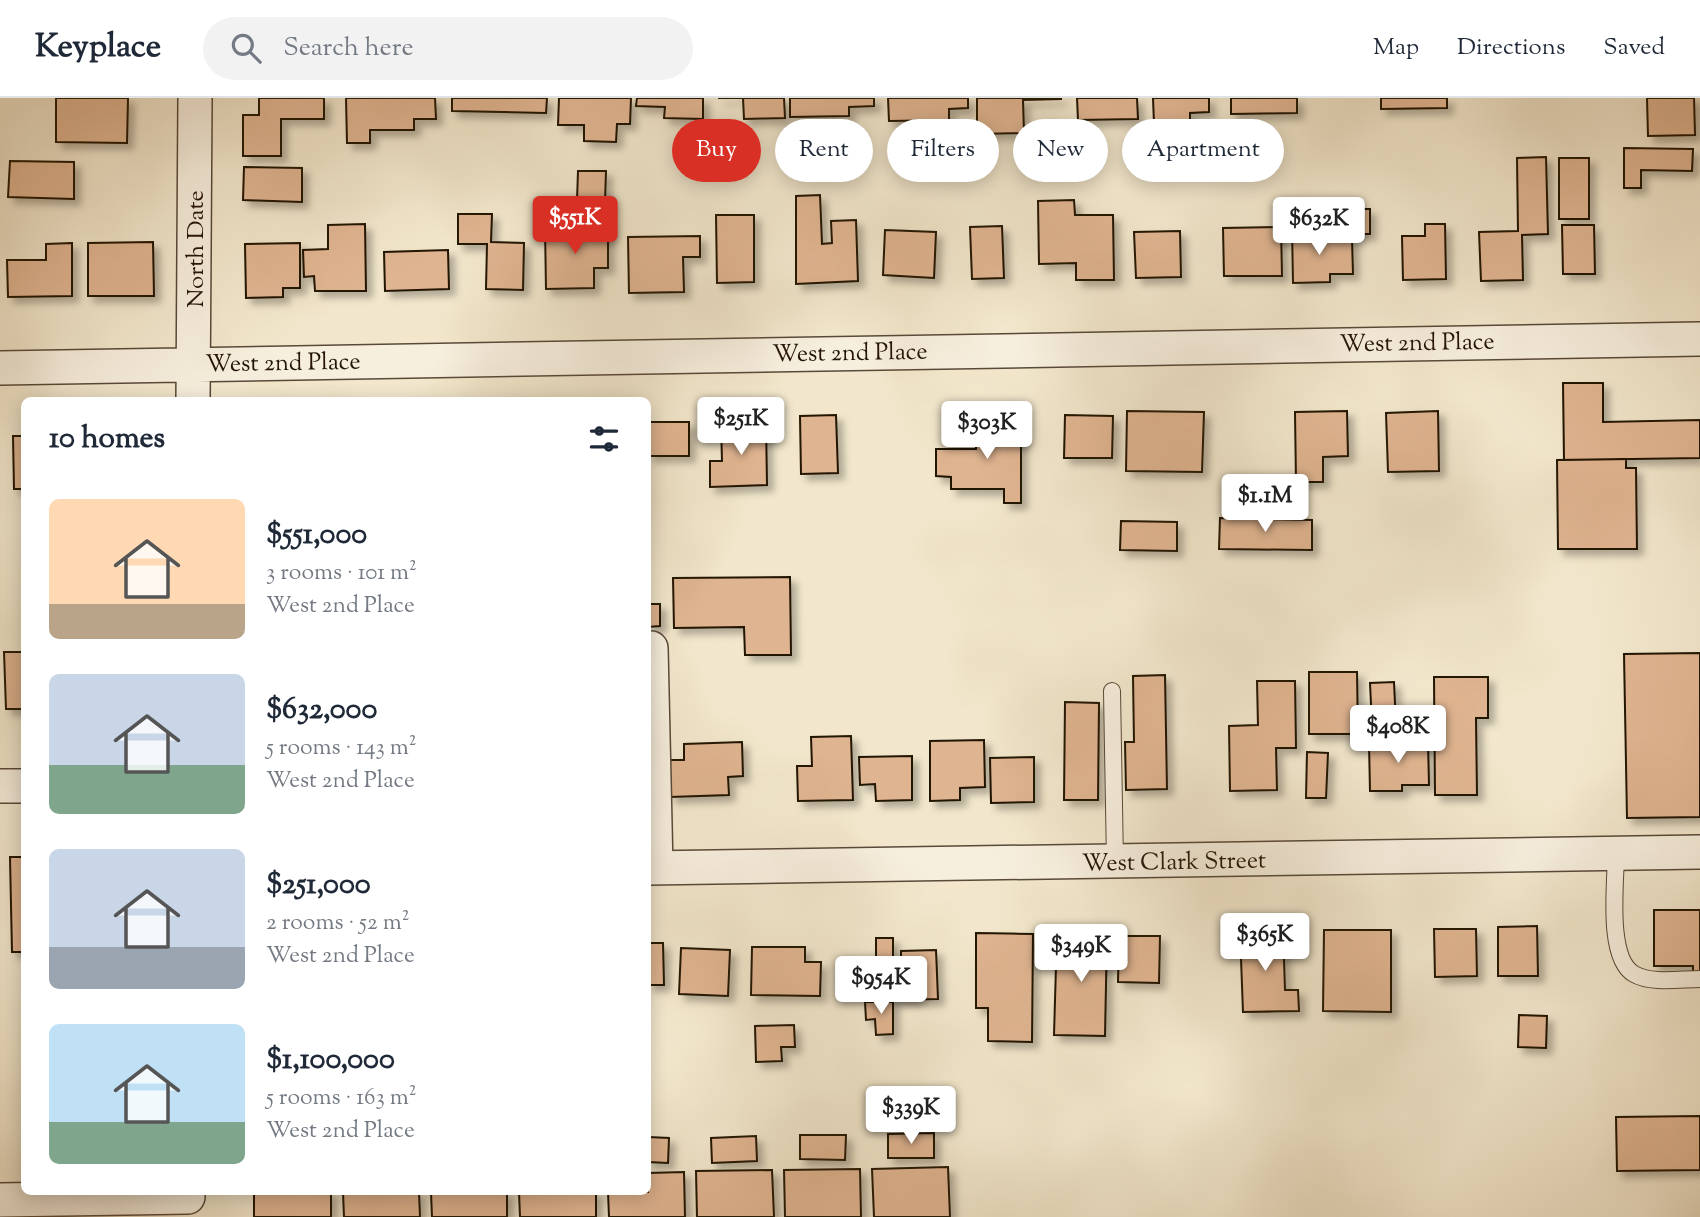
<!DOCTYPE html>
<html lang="en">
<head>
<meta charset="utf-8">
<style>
  body { margin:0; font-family:"Sorts Mill Goudy",serif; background:#f2f2f3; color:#1f2937; height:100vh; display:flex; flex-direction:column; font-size:26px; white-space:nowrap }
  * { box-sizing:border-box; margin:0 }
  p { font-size:23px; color:#747a83 }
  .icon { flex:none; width:38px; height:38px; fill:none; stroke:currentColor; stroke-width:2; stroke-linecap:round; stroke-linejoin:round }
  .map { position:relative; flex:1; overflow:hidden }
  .side { position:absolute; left:21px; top:299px; width:630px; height:798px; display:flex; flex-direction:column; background:#fff; border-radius:10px; box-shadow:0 4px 18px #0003 }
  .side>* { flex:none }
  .top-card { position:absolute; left:672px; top:21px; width:665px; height:63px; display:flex; gap:14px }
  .price { position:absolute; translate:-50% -60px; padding:0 16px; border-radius:7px; background:#fff; color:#222; font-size:23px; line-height:46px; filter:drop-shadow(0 2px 4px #0008) }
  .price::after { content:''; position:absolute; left:50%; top:42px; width:21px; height:16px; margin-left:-10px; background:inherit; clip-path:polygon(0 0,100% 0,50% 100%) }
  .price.current { background:#d93025; color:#fff }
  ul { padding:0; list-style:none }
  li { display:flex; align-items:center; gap:21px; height:175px; padding:0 28px }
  li span { display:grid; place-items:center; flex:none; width:196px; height:140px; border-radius:10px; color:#555 }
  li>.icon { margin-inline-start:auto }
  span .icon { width:84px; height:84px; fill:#fffc; stroke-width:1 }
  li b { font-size:30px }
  h2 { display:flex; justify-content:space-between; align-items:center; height:84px; padding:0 28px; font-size:30px }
  .chip { padding:0 24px; border-radius:32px; background:#fff; box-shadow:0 4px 18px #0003; font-size:24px; line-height:63px }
  .chip.current { background:#d93025; color:#fff }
  header { display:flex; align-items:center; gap:42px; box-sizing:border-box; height:98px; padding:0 35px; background:#fff; border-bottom:2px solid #e0e1e3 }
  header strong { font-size:33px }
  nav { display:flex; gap:38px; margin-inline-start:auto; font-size:24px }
  .search { width:490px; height:63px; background:#f2f2f3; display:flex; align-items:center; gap:18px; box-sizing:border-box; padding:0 24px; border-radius:38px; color:#747a83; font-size:26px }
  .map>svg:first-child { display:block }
</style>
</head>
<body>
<header>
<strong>Keyplace</strong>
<div class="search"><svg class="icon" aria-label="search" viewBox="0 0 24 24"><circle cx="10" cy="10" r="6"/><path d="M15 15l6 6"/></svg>Search here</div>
<nav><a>Map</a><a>Directions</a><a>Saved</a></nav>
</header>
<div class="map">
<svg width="1700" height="1119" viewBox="0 0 1700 1119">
  <defs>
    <filter id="shadow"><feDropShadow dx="6" dy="6" stdDeviation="3.5" flood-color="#0004"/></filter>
  </defs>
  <rect width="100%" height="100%" fill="#f2e7cc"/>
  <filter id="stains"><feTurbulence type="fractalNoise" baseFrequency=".00286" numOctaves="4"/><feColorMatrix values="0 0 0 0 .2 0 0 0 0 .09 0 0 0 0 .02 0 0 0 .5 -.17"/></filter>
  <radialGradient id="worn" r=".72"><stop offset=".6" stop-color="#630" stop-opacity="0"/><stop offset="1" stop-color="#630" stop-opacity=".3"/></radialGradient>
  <!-- building -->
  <path fill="#dfb490" stroke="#241406" stroke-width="2" filter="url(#shadow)" d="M56,0H128L127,45L56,44Z
    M259,0H324V21H281V58H243V17H259Z
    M346,0H435L436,21H414V32H370V45H347Z
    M452,0H547L546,15L452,13Z
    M559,0H631L630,26H617L616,44L584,43V27H558Z
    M637,0H703V21L664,20L665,9L636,8Z
    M718,0H784L785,20L744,21L743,0Z
    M790,0H874V8L849,9V18L790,19Z
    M888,0H968V10L949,11V22L889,23Z
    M977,0H1061V1L1023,2L1024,35L977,36Z
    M1077,0H1137L1138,21L1078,22Z
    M1153,0H1209V14L1190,15V25L1154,26Z
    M1231,0H1297V15L1231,16Z
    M1381,0H1447V10L1381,11Z
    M1647,0H1694L1695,37L1648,38Z
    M1624,50L1693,51L1692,73L1641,72V90H1624Z
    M1546,59L1548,136L1522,137L1523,182L1481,183L1479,134L1518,133L1517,60Z
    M1559,60H1589V121H1559Z
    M10,63L74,64V101L8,99Z
    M244,69L302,70V104L243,102Z
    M578,73H606L605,103H577Z
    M820,97L822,146L832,145L831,123L856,122L858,183L796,186V98Z
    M1074,102L1075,117H1113L1114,182H1076V165L1039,166L1038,103Z
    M1347,111H1370V136H1347Z
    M458,116H492L491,144L524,145L523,192L486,191L487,146H458Z
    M716,117H754V184L717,185Z
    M365,126L366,193H315L314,178L304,179L303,152L328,151V127Z
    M1425,126H1445L1446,181L1403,182L1402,138H1425Z
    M1562,127H1594L1595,176H1563Z
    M1002,128L1004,180L972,181L970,129Z
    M545,129H608V170H594V190L546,191Z
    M1281,129L1282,178H1224L1223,130Z
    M1292,131H1318V141H1352L1353,176H1330V184L1293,185Z
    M885,132L936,134L934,180L883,177Z
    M1180,133L1181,179L1136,180L1134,134Z
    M700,138V159H683L684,194L629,195L628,139Z
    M153,144L154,198H88V145Z
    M72,145V198L8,199L7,162H46V146Z
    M300,145V190H283V199L246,200L245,146Z
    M448,152L449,191L385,193L384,154Z
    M1563,285H1603V324L1700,322V360L1564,362Z
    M1127,313L1204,314L1202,374L1126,373Z
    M1347,313L1348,358L1323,359V384H1296L1295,314Z
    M1438,313L1439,373L1388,374L1386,315Z
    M836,317L838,375L801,376L800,318Z
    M1065,317L1113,318L1112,360H1064Z
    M976,323H1021V405H1004V391H951V379L936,378V351H976Z
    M648,324H689V358H648Z
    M766,325L767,387L710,389V363H722L721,326Z
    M13,338H24V391H14Z
    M1626,361V370H1636L1637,451H1558L1557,362Z
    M1220,420L1312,422V452L1219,451Z
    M1121,423L1177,424V453L1120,452Z
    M790,479L791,557H745L744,529L674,530L673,480Z
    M648,506H660V528L648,529Z
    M4,554H24V611H6Z
    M1700,555V719L1627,720L1624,556Z
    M1309,574H1357L1358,636H1309Z
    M1165,577L1167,691L1126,692L1125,644H1134L1133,578Z
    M1434,579H1488V620H1476L1477,697H1435Z
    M1257,583H1295L1296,650H1276L1277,692L1230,693L1229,628L1258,627Z
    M1394,584L1396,627L1372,628L1370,585Z
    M1065,604L1099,605L1098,702H1064Z
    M851,638L853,702L798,703L797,668H812L811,639Z
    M984,642L985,689L960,690V702L930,703V643Z
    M742,644L743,678L728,679L729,697L670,699L669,662H684V646Z
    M1428,644L1429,687H1402V693H1370L1369,645Z
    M1307,654L1328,655L1326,700H1306Z
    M912,658V702L876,703L875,686L860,687L859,659Z
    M1034,659V704L991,705L990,660Z
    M10,759H24V854H12Z
    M1654,812H1700V875H1693V868H1654Z
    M1537,828L1538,878H1498V829Z
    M1434,831H1476L1477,878L1435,879Z
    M1283,832L1285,892H1298L1299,913L1243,914L1240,834Z
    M1324,832H1391V914L1323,913Z
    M1057,834L1107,835L1105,938L1054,937Z
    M976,835L1033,836L1032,944L988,943V910H976Z
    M1119,838H1160L1159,885L1118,884Z
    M876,840H893V867H876Z
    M648,845H663L664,887H648Z
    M752,849H805V864H821L820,898L751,897Z
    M681,850L730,852L728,898L679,896Z
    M936,852L938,901L885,902L884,868L901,867V853Z
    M865,904H893V936L876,937L875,921L866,922Z
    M1519,917L1547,918L1546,950L1518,949Z
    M794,927L795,949H781L782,963L756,964L755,928Z
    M1700,1018V1072L1617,1073L1616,1019Z
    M934,1035V1060H888V1036Z
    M800,1037H846L845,1062L800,1061Z
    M756,1038L757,1063L712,1065L711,1040Z
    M648,1039L669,1040L668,1065L648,1064Z
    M948,1069L950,1119H874L872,1071Z
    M860,1071L861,1119H785L784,1072Z
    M772,1072L774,1119H697L696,1073Z
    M684,1074L685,1119H609L608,1094H648V1075Z
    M254,1094H331V1119H254Z
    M343,1094H419L420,1119H344Z
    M431,1094H507V1119H432Z
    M519,1094H596V1119H520Z"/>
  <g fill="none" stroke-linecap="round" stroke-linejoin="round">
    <!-- lane casing -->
    <g stroke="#584938" stroke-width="18">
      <path id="lane" d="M1112,593L1115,764
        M1616,755C1616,783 1606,860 1634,876C1651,886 1681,881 1700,881"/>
    </g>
    <!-- street casing -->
    <g stroke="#584938" stroke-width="36">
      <path id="street" d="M0,270L1700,241
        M193,303L195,0
        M648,550H651L656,770
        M0,688H24
        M648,770L1700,754
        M0,1102L188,1099"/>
    </g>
    <!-- lane -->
    <use href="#lane" stroke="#f7efde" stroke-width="16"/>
    <!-- street -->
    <use href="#street" stroke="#f7efde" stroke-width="33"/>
  </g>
  <g text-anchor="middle" stroke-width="5" stroke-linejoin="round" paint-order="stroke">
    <!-- street labels -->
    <g font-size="24" fill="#241406" stroke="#f7efde">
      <text transform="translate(195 151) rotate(-90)" y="8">North Date</text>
      <text transform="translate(1417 244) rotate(-1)" y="8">West 2nd Place</text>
      <text transform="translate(850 254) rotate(-1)" y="8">West 2nd Place</text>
      <text transform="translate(283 264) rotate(-1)" y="8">West 2nd Place</text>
      <text transform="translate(1174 763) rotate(-1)" y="8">West Clark Street</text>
    </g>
  </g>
  <rect width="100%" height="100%" filter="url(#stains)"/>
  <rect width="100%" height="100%" fill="url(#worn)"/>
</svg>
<b class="price current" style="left:575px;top:158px">$551K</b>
<b class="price" style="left:1319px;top:159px">$632K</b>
<b class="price" style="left:741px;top:359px">$251K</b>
<b class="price" style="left:987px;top:363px">$303K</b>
<b class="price" style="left:1265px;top:436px">$1.1M</b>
<b class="price" style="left:1398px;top:667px">$408K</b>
<b class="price" style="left:1265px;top:875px">$365K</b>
<b class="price" style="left:1081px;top:886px">$349K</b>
<b class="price" style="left:881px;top:918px">$954K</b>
<b class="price" style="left:911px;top:1048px">$339K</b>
<div class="top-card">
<a class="chip current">Buy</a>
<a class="chip">Rent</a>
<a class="chip">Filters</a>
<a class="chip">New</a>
<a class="chip">Apartment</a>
</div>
<section class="side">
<h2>10 homes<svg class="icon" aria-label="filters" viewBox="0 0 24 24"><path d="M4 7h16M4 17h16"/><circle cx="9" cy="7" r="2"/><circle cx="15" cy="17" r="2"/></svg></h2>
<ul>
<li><span style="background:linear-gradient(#ffd9b3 75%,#b9a48a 0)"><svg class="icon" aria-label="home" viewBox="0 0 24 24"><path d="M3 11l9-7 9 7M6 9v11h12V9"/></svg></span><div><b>$551,000</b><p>3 rooms · 101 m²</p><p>West 2nd Place</p></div></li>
<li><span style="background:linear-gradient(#c9d6e8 65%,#7fa58c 0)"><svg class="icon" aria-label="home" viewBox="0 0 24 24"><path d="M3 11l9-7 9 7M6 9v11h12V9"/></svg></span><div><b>$632,000</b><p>5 rooms · 143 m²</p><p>West 2nd Place</p></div></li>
<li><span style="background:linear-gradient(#c9d6e8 70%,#9aa5b1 0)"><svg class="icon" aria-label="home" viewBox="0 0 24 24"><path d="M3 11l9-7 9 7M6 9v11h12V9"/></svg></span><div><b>$251,000</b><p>2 rooms · 52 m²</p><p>West 2nd Place</p></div></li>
<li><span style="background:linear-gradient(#bfe0f5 70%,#7fa58c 0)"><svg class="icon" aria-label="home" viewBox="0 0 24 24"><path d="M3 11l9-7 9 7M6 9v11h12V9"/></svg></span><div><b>$1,100,000</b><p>5 rooms · 163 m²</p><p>West 2nd Place</p></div></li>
</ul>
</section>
</div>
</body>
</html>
